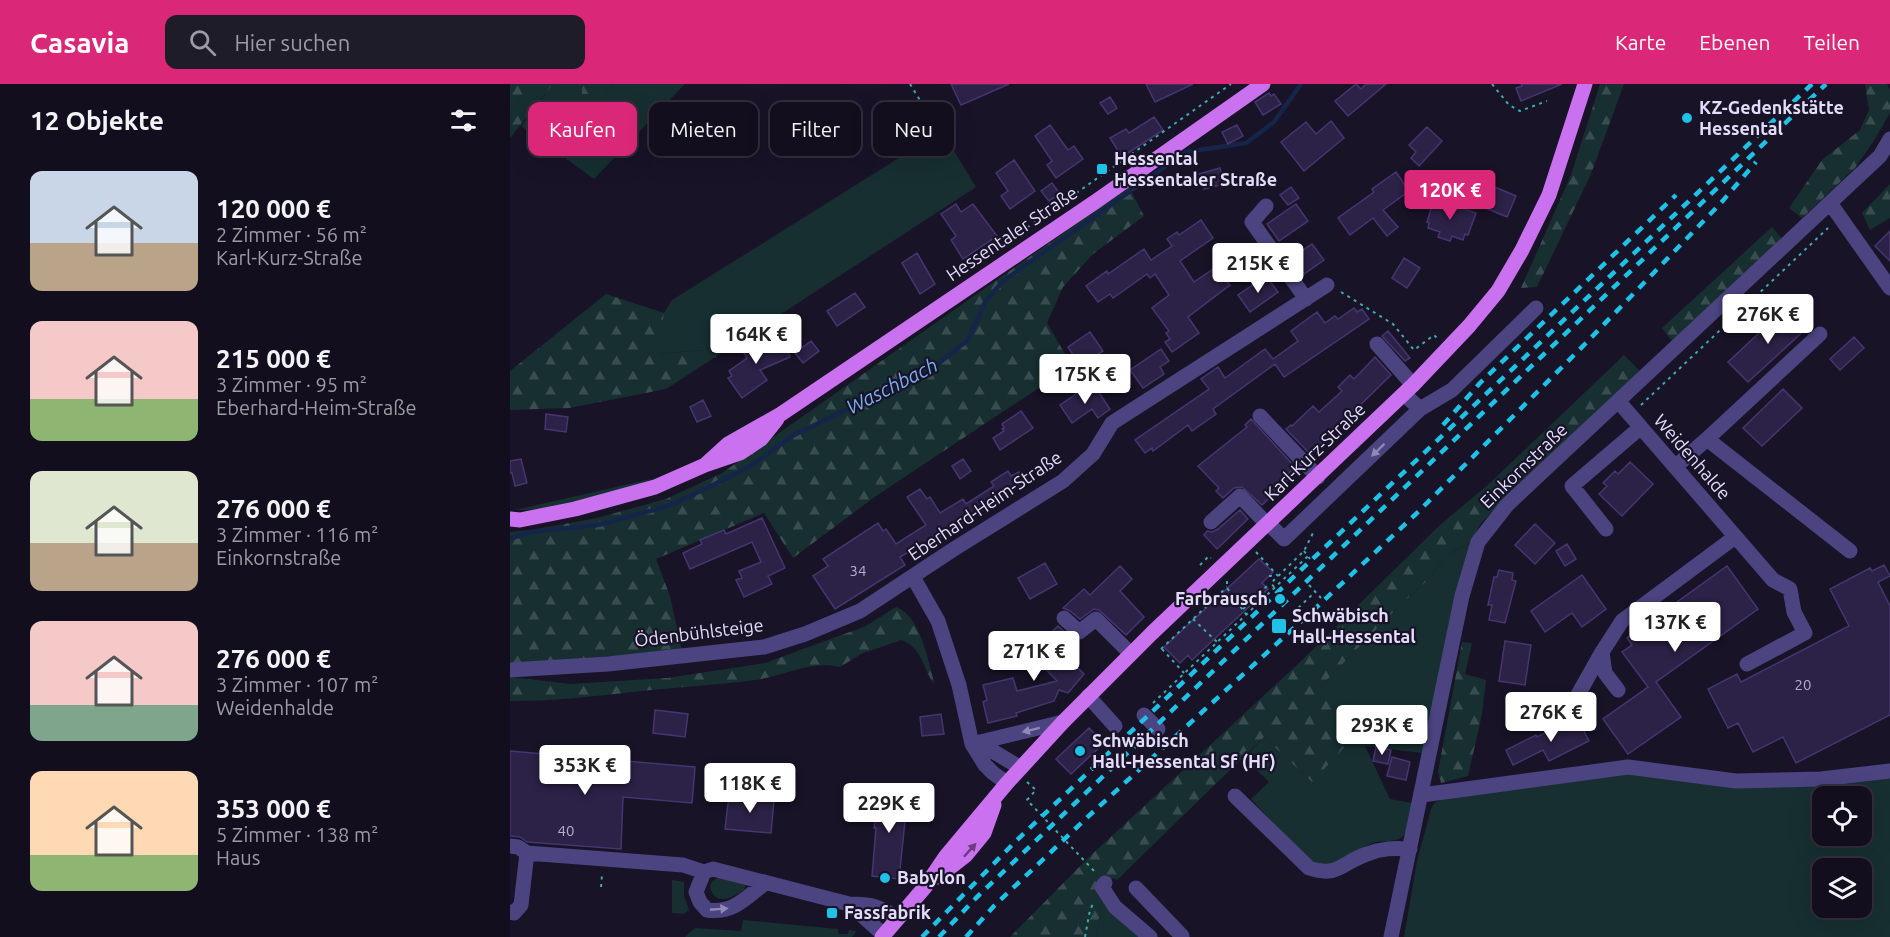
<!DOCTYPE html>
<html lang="de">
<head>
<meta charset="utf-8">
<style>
  body { margin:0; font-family:Ubuntu,sans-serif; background:#1f1c2a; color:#f1f3f6; height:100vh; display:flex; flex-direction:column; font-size:22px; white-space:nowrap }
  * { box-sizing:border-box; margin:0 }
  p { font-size:20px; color:#9c9ca4 }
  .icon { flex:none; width:33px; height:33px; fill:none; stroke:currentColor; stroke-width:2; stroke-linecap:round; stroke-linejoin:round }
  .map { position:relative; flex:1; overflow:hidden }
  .sheet { display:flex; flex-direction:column; background:#120e1d; width:510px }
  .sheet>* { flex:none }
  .hud { position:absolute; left:18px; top:18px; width:570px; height:54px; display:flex; gap:12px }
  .controls { position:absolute; left:1302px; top:702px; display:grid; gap:12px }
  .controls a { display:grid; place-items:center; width:60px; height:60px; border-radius:12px; background:#120e1d; box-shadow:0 6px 24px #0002,0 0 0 2px #312e3b; font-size:30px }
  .price { position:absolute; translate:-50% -51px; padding:0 14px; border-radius:6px; background:#fff; color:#222; font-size:20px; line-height:39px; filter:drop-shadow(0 2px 3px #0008) }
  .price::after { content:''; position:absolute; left:50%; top:36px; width:18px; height:14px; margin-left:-9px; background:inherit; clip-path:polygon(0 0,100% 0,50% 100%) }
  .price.current { background:#db2777; color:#fff }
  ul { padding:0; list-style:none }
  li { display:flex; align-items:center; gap:18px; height:150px; padding:0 30px }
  li span { display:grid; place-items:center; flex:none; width:168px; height:120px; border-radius:12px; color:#555 }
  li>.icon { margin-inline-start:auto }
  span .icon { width:72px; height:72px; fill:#fffc; stroke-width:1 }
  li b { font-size:26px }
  h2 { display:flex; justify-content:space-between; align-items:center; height:72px; padding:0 30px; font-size:26px }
  .pill { padding:0 21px; border-radius:12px; background:#120e1d; box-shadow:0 6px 24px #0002,0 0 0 2px #312e3b; font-size:21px; line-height:54px }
  .pill.current { background:#db2777; color:#fff }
  header { display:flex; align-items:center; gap:36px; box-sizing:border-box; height:84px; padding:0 30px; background:#db2777; color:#fff }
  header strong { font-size:28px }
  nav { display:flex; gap:33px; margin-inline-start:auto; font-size:21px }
  .search { width:420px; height:54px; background:#1f1c2a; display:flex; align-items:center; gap:15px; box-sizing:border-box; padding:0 21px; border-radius:12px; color:#9c9ca4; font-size:22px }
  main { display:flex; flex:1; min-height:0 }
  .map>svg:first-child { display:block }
</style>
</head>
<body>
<header>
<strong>Casavia</strong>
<div class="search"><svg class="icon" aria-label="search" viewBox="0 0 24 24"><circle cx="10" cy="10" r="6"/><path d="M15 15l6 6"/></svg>Hier suchen</div>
<nav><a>Karte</a><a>Ebenen</a><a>Teilen</a></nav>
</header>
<main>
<section class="sheet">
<h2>12 Objekte<svg class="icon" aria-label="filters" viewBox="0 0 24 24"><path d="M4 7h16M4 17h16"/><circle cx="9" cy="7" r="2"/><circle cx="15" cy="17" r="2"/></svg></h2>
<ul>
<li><span style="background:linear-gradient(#c9d6e8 60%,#b9a48a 0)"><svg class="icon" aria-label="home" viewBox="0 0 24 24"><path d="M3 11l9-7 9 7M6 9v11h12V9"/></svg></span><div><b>120 000 €</b><p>2 Zimmer · 56 m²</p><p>Karl-Kurz-Straße</p></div></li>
<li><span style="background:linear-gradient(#f6c9c9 65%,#8fb573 0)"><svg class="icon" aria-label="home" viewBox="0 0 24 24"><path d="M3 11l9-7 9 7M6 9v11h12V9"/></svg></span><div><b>215 000 €</b><p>3 Zimmer · 95 m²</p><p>Eberhard-Heim-Straße</p></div></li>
<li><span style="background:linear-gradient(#dfe7d0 60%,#b9a48a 0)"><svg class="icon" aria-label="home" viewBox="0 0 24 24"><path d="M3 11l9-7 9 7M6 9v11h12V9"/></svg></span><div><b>276 000 €</b><p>3 Zimmer · 116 m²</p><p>Einkornstraße</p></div></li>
<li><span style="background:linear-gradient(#f6c9c9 70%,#7fa58c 0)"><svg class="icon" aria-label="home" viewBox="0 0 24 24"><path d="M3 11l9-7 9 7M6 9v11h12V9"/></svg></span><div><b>276 000 €</b><p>3 Zimmer · 107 m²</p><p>Weidenhalde</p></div></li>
<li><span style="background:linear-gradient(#ffd9b3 70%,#8fb573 0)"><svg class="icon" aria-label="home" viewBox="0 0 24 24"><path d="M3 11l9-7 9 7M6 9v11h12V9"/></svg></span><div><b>353 000 €</b><p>5 Zimmer · 138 m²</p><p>Haus</p></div></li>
</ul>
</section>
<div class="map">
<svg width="1380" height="853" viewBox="0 0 1380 853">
  <defs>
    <pattern id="forest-firs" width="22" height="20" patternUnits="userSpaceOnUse" patternTransform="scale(1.5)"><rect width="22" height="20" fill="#172f31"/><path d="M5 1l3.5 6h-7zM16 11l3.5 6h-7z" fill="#394d50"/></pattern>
  </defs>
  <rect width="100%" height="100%" fill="#181327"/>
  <!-- green -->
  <path fill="#172f31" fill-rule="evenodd" d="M43,0H71L72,10H95L104,0H175L84,95L11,42Z
    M432,47L466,103L236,253L230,246L194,266L148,270L154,229L162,216Z
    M145,394C101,411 53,427 5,426Z
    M966,456L912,669L855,662L880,715L902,719C900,728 900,744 894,751C888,759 872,756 863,759C848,764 836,777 820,780C812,782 806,780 798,776L741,715L759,698L734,674L754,653L802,698L843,624L808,605L889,522L918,496L935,472Z
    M1132,687L1205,696L1380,687V853H894L907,777L921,725L925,718L941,713ZM1312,712H1352V752H1312ZM1312,784H1352V824H1312Z
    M211,792L235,799V805C223,814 205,823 200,803L202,797Z
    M162,796L174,798V812L179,826L173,830L162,829Z
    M593,808L632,853H586Z
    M233,836L328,845V850H338L339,846L347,847L342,853H175L185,844L231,847Z"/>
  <!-- forest -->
  <path fill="url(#forest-firs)" d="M0,0H43L0,54Z
    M71,0H104L95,10H72Z
    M1090,0H1114L1081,90L1027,203L1011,204L1061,91Z
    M1355,0H1377L1380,6V29L1365,55L1345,84L1292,134L1279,124L1312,76L1350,46L1359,26Z
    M1380,100V134L1360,146L1352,129Z
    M619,103L634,132L583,170L553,203L537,239L562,282L366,412L283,474L254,429L146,475L160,512L172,567L0,580V448L21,446L87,434L156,415L212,389Z
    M1262,143L1272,155L1162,257L1152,244Z
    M96,210L154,229L149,270L194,266L231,245L236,253L156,305L59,324L0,326V287Z
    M1114,271L1131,288L1005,405L971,439L960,459L935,472L918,496L889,522L809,604L843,624L852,644L802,698L754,653L607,796L603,794L593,808L586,853H500L579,773L788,580L929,442L980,399Z
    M386,523C411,532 418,578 425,601C411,583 415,566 391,556L351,570L330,583C301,576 274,592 245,596C207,601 170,603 132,607C88,612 44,617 0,617V593L60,600L157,594L255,579L356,542Z
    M952,558L962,559L955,590L976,596L972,630L958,692L931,699L928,688Z"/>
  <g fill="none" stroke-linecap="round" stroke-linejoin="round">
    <!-- stream -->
    <path stroke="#152549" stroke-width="4.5" d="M0,455L20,448L88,441L158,422L197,404L239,383L284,351L423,284L458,256L475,218L493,197L676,68L736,59L764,38L791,0"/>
  </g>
  <!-- building -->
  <path fill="#2c2146" stroke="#463670" stroke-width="1.5" d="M441,0H499L451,21Z
    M636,0H683L645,18Z
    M846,0L851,5L856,0H876L838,32L825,17Z
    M1011,0H1052L1011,17L1006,4L1012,2Z
    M759,9L761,12L764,10L771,20L753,31L745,18Z
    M600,13L607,24L598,30L590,19Z
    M644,33L653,46L612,73L600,54L616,45L619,49Z
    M821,37L834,54L794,87L771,58L796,38L806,50Z
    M540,41L558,66L564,62L573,75L546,94L537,81L542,77L525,52Z
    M727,41L733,52L718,60L712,48Z
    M917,43L932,57L909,82L901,74L906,68L899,61Z
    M504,76L525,107L500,125L491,112L498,107L486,89Z
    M710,84L714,100L694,105L689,90Z
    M886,88L899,107L873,126L888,143L877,152L863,134L840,151L828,134L864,108L862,105Z
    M973,98L1006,112L997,133L964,119Z
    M542,99L550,110L539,117L531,107Z
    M781,103L789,114L778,121L770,111Z
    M927,116L966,129L958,151L955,150L953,156L942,152L940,157L928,153L930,148L918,144L919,139L917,138L922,122L925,123Z
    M446,120L451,128L463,120L487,152L453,175L441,156L446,152L431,130Z
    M786,120L798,137L769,157L757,140Z
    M691,136L703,154L670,177L684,198L706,183L720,201L678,233L689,249L662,268L655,258L660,255L656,249L659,247L642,224L659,211L645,190L640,194L637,190L603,214L600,210L588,218L576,202L597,187L598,190L634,165L641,176L662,162L657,155L667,148L669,151Z
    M1380,147V177L1365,162Z
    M802,160L814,176L794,190L783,173Z
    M407,169L425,200L410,210L392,179Z
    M894,174L910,184L897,204L882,194Z
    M756,192L768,208L740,228L728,211Z
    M345,209L355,223L327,242L317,227Z
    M1277,223L1297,244L1238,298L1218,278Z
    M844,224L847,228L852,225L859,235L774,293L765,280L703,325L706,330L682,347L678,341L643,367L642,364L635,369L625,356L699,305L691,295L708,283L715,294L755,265L763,275L788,257L781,247L807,228L815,239L825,232L828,235Z
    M878,247L900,274L895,277L872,252Z
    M580,248L593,267L570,282L558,263Z
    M1344,253L1354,264L1330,286L1320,275Z
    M244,254L251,266L273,256L280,273L250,286L257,296L232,314L218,294L222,292L219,287L237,274L230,262Z
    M301,257L309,267L293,279L285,269Z
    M651,265L659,277L650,283L654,290L633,304L620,286Z
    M865,273L881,291L800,370L776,345L781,341L782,342L803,322L809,328L832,307L828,303L840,291L844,295Z
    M575,304L579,309L586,304L600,325L588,334L582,325L562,339L550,321Z
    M1273,305L1292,324L1252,362L1233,344Z
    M193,316L201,332L187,338L180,323Z
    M511,327L523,344L490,366L483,354L494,347L492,345L494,344L492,340Z
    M36,330L58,333L56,348L35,345Z
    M741,335L785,383L774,394L777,397L752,421L732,403L724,404L713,414L706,407L709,404L688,382L737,343L735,341Z
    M11,375L17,399L5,402L2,389H0V377Z
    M453,375L461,387L450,395L442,382Z
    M1120,378L1143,400L1112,432L1089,410L1097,402L1093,399L1105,387L1108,390Z
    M498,387L501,392L509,388L515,399L473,424L474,425L413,465L410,461L390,473L395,481L325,525L303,492L318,482L313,475L368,439L373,447L376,445L386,460L416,441L397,413L410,405L417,415L420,413L430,429L453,415L456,420L484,402L481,398Z
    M730,426L738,435L707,465L694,451L697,447L702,448L708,445Z
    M252,434L275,484L258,492L262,500L234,513L226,496L232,494L229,487L251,478L242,458L180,485L173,469L192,460L190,456L214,446L216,450Z
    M1025,440L1045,459L1025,480L1005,461Z
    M1057,460L1066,475L1055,482L1046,467Z
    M749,475L763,488L752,499L758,505L682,576L678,571L670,579L654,563Z
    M535,479L547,500L520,515L508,494Z
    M1374,481L1380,492L1368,498L1380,522V631L1286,679L1273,653L1243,668L1228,639L1218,644L1198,605L1227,590L1231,598L1339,542L1320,505L1360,484L1362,487Z
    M610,482L622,495L610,507L634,533L616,551L589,526L584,525L570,535L560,527L553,524L574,505L580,511Z
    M1217,482L1248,525L1146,598L1171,633L1118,670L1093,635L1138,603L1112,568L1122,561L1117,554Z
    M989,486L1003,489L1002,496L1006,497L995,539L979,536L982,521H978L984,493H987Z
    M1072,491L1096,525L1072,543L1062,529L1035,548L1021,527Z
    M548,542L562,555L550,566L574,590L558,609L549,606L544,617L506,629L507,632L478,639L473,618L477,616L473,601L503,594L507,607L547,597L520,569Z
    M995,557L1021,561L1015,601L989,597Z
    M145,626L178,630L175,653L143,649Z
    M431,630L434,650L412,652L410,633Z
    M1067,633L1079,657L1039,677L1033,666L1003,681L996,666L1026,651L1027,653L1045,644H1052L1060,637Z
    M579,644L594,659L561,690L546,675Z
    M866,663L881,666L878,680L863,677Z
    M0,667L185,683L182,719L113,713L111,765L17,758L10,753L0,752Z
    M882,673L900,678L896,696L877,692Z
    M370,706L398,708L389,795L362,792L366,744H364L367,717H369Z
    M219,711L264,716L261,749L215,745Z"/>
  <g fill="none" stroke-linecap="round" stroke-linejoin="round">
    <!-- path -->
    <path stroke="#3eabae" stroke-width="2" stroke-dasharray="3 4.5" stroke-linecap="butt" d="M400,0L427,44
      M982,0L999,21L1010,27L1037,17
      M511,148L721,0
      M831,208L883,240L904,266L924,251L927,254
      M1131,321L1318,144
      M794,467L800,475
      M746,468L768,492
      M690,481L699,472L701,474
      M759,492H761V490
      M717,497V504L738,533
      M799,501L811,514
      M764,503L761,499L794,467L803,449
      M733,525L757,502
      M783,529L805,508
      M683,535L707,558
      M651,565L717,503
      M652,565L674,589
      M643,619L798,472
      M517,698L526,706L517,716L585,788
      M91,803L92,791
      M575,853L580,826L584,818"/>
    <!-- minor -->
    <path stroke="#4b4481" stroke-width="15" d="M1320,119L1380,204
      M756,122L742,138L796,215
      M867,260L903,301
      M894,310L910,325L942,306L1026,224
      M1109,318L1263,496L1280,505L1284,528L1295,549L1237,580
      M750,332L808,393
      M1197,355L1310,250
      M1165,383L1197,355L1340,467
      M701,438L730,412L758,441
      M759,440L774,455L910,325
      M1096,445L1062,402L1131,343
      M403,493L428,537L449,601L462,660L475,681L483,689L497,699
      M554,534L569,548L586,535L621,570
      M1092,568L1095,589L1108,606
      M0,586L98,580L254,563L295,550L350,527L444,465L553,397L583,370L602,339L817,201
      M578,612L605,642
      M634,631L648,645
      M1048,635L1065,616L1092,568L1112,537L1225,453
      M462,660L553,638
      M462,660L479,665L511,684
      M912,711L1118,683L1226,697L1311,695L1380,687
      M725,712L799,784C829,794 832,778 857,770C872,764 884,764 900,765
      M0,762L8,763L17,769L173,781L194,788
      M255,799C236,814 223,830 197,826L190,818L186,808L194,788L203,785L339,820C361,820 369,822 387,834
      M595,799L592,803L605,823L640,853
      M626,804L672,852
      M339,820L374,851
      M0,828L4,829L11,821L17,769
      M881,853L952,512L968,458L997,421L1370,72L1380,55"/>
    <!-- major -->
    <path stroke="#ca71ef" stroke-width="15" d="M195,381L218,360L271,330L585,118L753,0
      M0,435L10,436L65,425L145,403L195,381L230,369L251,355L267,335
      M428,793L456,771L474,749L484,721
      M372,853L415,803L436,772L497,699L553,638L642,549L903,301L959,242L988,207L1012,166L1039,111L1075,0"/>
    <!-- rail -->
    <path stroke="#1fc1e6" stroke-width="4.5" stroke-dasharray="9 8" stroke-linecap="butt" d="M933,341L970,299L1166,111
      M412,853L505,758L1302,0
      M429,853L466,814L1316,0
      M456,853L484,822L583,728L810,520L907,429L1075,260L1210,120L1246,78"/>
  </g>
  <!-- one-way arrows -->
  <defs><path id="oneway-solid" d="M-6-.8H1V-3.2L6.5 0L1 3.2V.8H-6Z" transform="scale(1.5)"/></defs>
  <g fill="#8f89b8">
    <use href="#oneway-solid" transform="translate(868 366) rotate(136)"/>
    <use href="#oneway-solid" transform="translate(521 646) rotate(166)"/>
    <use href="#oneway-solid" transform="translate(209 825) rotate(-5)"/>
  </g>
  <use fill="#683d81" href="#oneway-solid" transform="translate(460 766) rotate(-48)"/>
  <!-- markers -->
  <g fill="#1fc1e6" stroke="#181327" stroke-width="2">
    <circle cx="1177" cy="34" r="6"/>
    <rect x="586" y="79" width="12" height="12" rx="3"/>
    <circle cx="770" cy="515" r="6"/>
    <rect x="761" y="534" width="16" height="16" rx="3"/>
    <circle cx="570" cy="667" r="6"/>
    <circle cx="375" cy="794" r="6"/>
    <rect x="316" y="823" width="12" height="12" rx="3"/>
  </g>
  <g text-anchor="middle" stroke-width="4.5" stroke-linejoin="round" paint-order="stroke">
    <!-- number labels -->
    <g font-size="15" fill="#b5aece">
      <text x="348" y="492">34</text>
      <text x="1293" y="606">20</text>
      <text x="56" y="752">40</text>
    </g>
    <!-- poi labels -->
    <g font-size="18" font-weight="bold" fill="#e3ddfb" stroke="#181327" text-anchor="start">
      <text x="1189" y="30">KZ-Gedenkstätte<tspan x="1189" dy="21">Hessental</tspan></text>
      <text x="604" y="81">Hessental<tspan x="604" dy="21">Hessentaler Straße</tspan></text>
      <text x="758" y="521" text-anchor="end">Farbrausch</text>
      <text x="782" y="538">Schwäbisch<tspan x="782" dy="21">Hall-Hessental</tspan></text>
      <text x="582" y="663">Schwäbisch<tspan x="582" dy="21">Hall-Hessental Sf (Hf)</tspan></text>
      <text x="387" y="800">Babylon</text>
      <text x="334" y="835">Fassfabrik</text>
    </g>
    <!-- street labels -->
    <g font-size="18" fill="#e3ddfb" stroke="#181327">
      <text transform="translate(502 150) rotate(-34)" y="6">Hessentaler Straße</text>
      <text transform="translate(805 368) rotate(-44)" y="6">Karl-Kurz-Straße</text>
      <text transform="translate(1182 373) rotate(49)" y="6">Weidenhalde</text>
      <text transform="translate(1014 382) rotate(-44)" y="6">Einkornstraße</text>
      <text transform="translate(475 422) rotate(-34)" y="6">Eberhard-Heim-Straße</text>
      <text transform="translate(189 549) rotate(-7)" y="6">Ödenbühlsteige</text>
    </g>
    <!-- water labels -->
    <g font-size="20" font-style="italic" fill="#77aef0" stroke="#181327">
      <text transform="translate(382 302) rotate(-27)" y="7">Waschbach</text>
    </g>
  </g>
</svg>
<div class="controls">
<a><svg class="icon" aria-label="locate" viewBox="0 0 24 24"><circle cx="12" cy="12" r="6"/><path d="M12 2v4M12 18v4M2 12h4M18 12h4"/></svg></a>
<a><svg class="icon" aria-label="layers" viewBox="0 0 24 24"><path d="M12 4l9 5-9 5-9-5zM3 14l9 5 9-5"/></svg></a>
</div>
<b class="price current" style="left:940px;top:137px">120K €</b>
<b class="price" style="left:748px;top:210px">215K €</b>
<b class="price" style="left:1258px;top:261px">276K €</b>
<b class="price" style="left:246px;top:281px">164K €</b>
<b class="price" style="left:575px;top:321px">175K €</b>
<b class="price" style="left:1165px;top:569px">137K €</b>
<b class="price" style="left:524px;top:598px">271K €</b>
<b class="price" style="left:1041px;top:659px">276K €</b>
<b class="price" style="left:872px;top:672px">293K €</b>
<b class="price" style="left:75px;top:712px">353K €</b>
<b class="price" style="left:240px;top:730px">118K €</b>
<b class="price" style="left:379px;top:750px">229K €</b>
<div class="hud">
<a class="pill current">Kaufen</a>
<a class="pill">Mieten</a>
<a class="pill">Filter</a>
<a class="pill">Neu</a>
</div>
</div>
</main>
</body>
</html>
